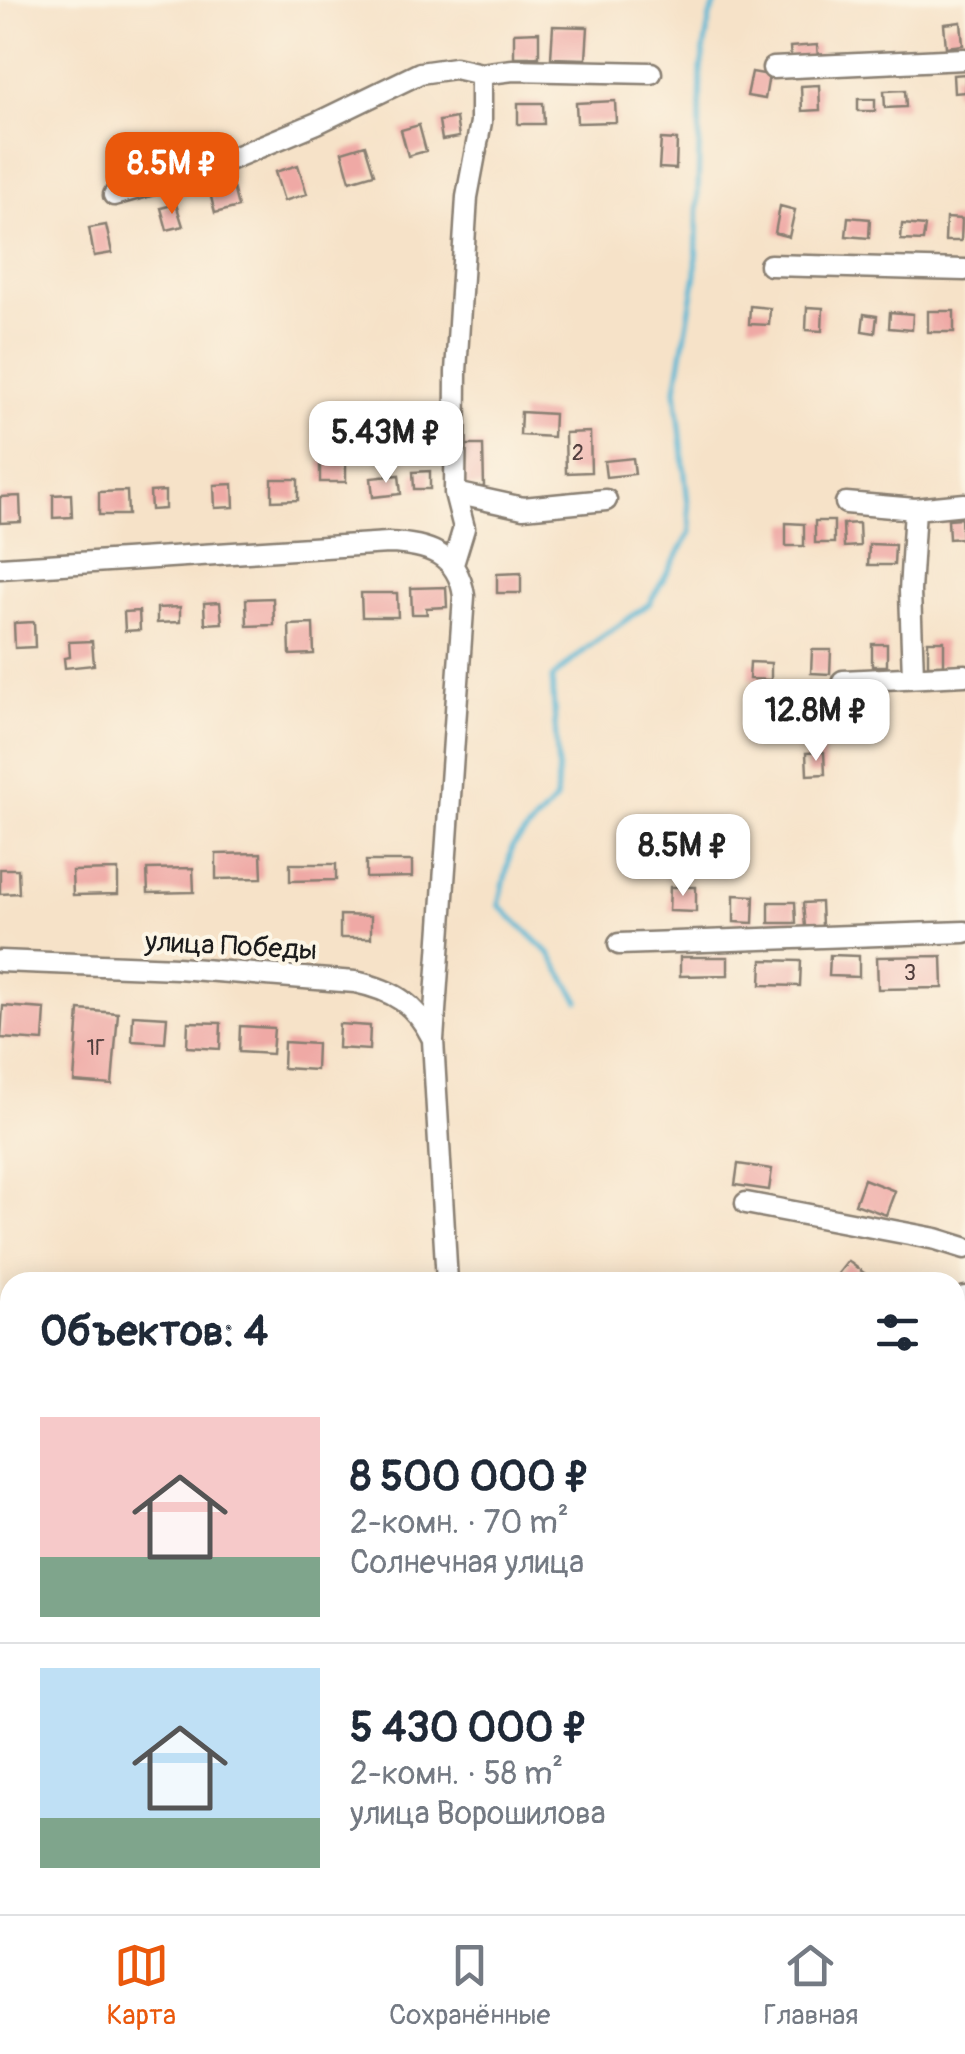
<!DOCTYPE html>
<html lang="ru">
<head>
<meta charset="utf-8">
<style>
  body { margin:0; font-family:Pangolin,sans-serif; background:#f2f2f3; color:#1f2937; height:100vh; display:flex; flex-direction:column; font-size:38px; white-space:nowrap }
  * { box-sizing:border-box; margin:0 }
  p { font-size:32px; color:#747a83 }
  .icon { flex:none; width:55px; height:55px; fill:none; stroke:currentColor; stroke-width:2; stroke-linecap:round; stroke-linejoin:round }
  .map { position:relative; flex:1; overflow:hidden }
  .side { position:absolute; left:0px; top:1272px; width:965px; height:642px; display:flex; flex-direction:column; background:#fff; border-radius:30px 30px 0 0; box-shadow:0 5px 25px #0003 }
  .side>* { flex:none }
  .price { position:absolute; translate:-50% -85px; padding:0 22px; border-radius:20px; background:#fff; color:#222; font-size:32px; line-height:65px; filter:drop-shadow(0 2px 5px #0008) }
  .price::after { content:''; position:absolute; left:50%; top:60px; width:30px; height:22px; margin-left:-15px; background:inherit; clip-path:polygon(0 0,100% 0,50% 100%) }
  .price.current { background:#ea580c; color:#fff }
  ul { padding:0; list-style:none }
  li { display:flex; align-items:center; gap:30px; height:250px; padding:0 40px }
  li+li { border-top:2px solid #e0e1e3 }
  li span { display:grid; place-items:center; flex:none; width:280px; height:200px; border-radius:0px; color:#555 }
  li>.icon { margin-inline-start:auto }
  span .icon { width:120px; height:120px; fill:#fffc; stroke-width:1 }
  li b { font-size:42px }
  h2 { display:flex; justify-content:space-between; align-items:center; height:120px; padding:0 40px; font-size:42px }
  .dock { display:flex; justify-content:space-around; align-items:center; height:140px; border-top:2px solid #e0e1e3; background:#fff; font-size:28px; color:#747a83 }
  .dock a { display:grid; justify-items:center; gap:5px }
  .dock .current { color:#ea580c }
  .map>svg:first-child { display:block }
</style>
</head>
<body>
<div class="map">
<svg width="965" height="1914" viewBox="0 0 965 1914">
  <rect width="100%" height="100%" fill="#fcf5e5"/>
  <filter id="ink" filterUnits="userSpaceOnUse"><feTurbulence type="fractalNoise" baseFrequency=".01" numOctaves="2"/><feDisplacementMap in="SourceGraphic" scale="20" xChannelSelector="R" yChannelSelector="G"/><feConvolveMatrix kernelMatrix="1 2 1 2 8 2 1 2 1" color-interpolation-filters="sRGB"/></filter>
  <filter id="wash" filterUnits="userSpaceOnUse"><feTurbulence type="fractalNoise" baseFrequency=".0048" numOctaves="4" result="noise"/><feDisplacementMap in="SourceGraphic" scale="40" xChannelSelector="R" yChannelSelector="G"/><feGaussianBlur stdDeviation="2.25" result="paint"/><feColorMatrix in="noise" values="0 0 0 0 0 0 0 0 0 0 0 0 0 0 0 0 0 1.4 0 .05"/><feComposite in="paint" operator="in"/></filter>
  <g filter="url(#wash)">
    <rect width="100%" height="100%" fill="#f6e2c8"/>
    <!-- green -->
    <path fill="#8ad491" stroke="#537856" stroke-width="2.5" d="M10,1800V1905H405L398,1914H0V1801Z"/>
    <!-- forest -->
    <path fill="#6fb67b" stroke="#46694c" stroke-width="2.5" d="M602,1905H682L676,1914H595Z"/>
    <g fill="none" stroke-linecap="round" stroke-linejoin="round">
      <!-- stream -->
      <path stroke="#55b6d4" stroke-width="5" d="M579,1001L550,954L499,905L512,847L556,800L558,770L552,678L592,644L649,604L691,532L676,389L696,274L701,68L710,16L718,0"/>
    </g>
    <g id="blocks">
      <!-- building -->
      <path fill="#efa9a5" d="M961,22L963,45L946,47L944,24Z
        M553,26L588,27L586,59L551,58Z
        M539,32V57H514V33Z
        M817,45L818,58L791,60L790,47Z
        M752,72L769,75L765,99L747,96Z
        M965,74V92L954,93L953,75Z
        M819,85L820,110L802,111L801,86Z
        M905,90L906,107L885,108L884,91Z
        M858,99H875V111H858Z
        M615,101L616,122L577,123L576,103Z
        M518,103H543L544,124H518Z
        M456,118L459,137L442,140L439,121Z
        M419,125L426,151L408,156L401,130Z
        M661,139L677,140L676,169L659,168Z
        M365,145L374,174L350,181L342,152Z
        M298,165L307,194L284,201L275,172Z
        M233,187L238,207L215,213L210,193Z
        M176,204L183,226L167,230L161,208Z
        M780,206L795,210L789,237L775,233Z
        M848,217L870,219L869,238L846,236Z
        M946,218L962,219L961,241H945Z
        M902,224L925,226L923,241L901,240Z
        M106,225L112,253L94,256L89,228Z
        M750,306L770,308L769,325L749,324Z
        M807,307L823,308L822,331L806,330Z
        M928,311H954V332H928Z
        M890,312L913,314L912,330L889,328Z
        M864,314L877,316L875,333L862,331Z
        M521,412L554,414L553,437L520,435Z
        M590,432L591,472L566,473L565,433Z
        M462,445H483L484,487H463Z
        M633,458L635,474L606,477L604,461Z
        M346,460V482H320V461Z
        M430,471V489H414L413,472Z
        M399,475L401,494L373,497L371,478Z
        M272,479H298V500L272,501Z
        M233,484L234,507L215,508L214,485Z
        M127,491L128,515H99V492Z
        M165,491V509L151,510L150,492Z
        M71,494L72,517L53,518V495Z
        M20,496L21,522L0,523V497Z
        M961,518L962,538L949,539L948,519Z
        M815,521H834V543H815Z
        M786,523L804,524V546H786Z
        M859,523L860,546L844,547L843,524Z
        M869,544L895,545L894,565H868Z
        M521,573V593H497V574Z
        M446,587L447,607L426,608L427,614H412L411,588Z
        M361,593H397L398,617H362Z
        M273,598L274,625L247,626L246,599Z
        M220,602L222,623L205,624L204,603Z
        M180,607V622L157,623V608Z
        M139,611L140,630L125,631L124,612Z
        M34,622L35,647L15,648L14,623Z
        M313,624L314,654L290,655L289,625Z
        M92,641L94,665L65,668L64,658L70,657L69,642Z
        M928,641H944V665H928Z
        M872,644H887V666H872Z
        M812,650H831L830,674L811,673Z
        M750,662L771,663V680L749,679Z
        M816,719L817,734L792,736L790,721Z
        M824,752L825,774L807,775L806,753Z
        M261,853L262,878L216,879V854Z
        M366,861H412V877L366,878Z
        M290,864H336V880L290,881Z
        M193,868L194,892L148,893L147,869Z
        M0,869H18L19,893L0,894Z
        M118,870V894L73,895L72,871Z
        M670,887H696V912L669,911Z
        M734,895L754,896L753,923L734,922Z
        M769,902H795L796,923H769Z
        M821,902L822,926L805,927L803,903Z
        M340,915L371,916V938H340Z
        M830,955L859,956V977L829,976Z
        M942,956L943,988L878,989L877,957Z
        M680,957H728V975L680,976Z
        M762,960L801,961L800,986L761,985Z
        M3,1006L45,1009L43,1041L1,1038Z
        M79,1010L118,1013L112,1085L74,1082Z
        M133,1015L167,1017L165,1043L132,1041Z
        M188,1022L221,1023L220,1049L187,1047Z
        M339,1024L370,1026L369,1050L338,1048Z
        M240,1026L274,1028L272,1054L239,1052Z
        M284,1042L317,1044L316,1070L283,1068Z
        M738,1164L772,1169L769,1190L735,1185Z
        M864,1179L895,1191L886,1215L855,1204Z
        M848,1261L868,1276L863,1282H846L837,1275Z"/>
    </g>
  </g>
  <g filter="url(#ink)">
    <use href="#blocks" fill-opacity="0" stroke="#897f72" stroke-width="2.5"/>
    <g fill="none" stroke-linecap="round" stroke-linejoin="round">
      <!-- minor casing -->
      <g stroke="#897f72" stroke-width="25">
        <path id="minor" d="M773,68L965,59
          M114,195L209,168L317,123L420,73L455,68L481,74L513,70L651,73
          M770,265L965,270
          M455,493L523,508L606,500
          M846,503L915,509L965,504
          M453,564L464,528L455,493L456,372L467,197L481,122V74
          M0,568L388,543C426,544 458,553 464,596L433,1040L447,1282
          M913,676L910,591L915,509
          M843,681L965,675
          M619,944L965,932
          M0,961L177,968L355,982C393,990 416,1004 433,1039
          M746,1203L936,1239L965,1248
          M955,1305L965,1297
          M955,1354L965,1363
          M955,1708L965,1718
          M955,1794L965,1804
          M205,1914L211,1905
          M340,1914L347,1905
          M494,1914L501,1905"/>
      </g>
      <!-- minor -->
      <use href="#minor" stroke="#fff" stroke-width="20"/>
    </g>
  </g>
  <g text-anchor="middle" stroke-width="8" stroke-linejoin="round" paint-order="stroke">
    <!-- number labels -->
    <g font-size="22" fill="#513f3e">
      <text x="578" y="460">2</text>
      <text x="910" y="980">3</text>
      <text x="96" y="1055">1Г</text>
    </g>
    <!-- street labels -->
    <g font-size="28" fill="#1c1c1c" stroke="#fcf5e5">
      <text transform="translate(231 945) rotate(3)" y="10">улица Победы</text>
    </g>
  </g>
</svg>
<b class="price current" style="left:172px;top:217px">8.5M ₽</b>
<b class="price" style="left:386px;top:486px">5.43M ₽</b>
<b class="price" style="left:816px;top:764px">12.8M ₽</b>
<b class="price" style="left:683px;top:899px">8.5M ₽</b>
<section class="side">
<h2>Объектов: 4<svg class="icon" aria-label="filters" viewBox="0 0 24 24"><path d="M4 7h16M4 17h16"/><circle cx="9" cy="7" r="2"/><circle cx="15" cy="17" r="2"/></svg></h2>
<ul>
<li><span style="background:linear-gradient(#f6c9c9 70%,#7fa58c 0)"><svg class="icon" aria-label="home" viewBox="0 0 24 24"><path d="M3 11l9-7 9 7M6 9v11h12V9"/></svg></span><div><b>8 500 000 ₽</b><p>2-комн. · 70 m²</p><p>Солнечная улица</p></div></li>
<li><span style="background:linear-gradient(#bfe0f5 75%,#7fa58c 0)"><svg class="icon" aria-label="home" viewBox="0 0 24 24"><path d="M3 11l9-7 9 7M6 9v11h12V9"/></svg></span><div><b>5 430 000 ₽</b><p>2-комн. · 58 m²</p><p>улица Ворошилова</p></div></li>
</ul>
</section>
</div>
<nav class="dock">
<a class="current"><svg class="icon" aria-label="map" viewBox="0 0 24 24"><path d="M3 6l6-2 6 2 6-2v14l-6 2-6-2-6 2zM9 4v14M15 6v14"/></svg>Карта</a>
<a><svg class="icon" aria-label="saved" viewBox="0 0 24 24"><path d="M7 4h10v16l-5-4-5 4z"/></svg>Сохранённые</a>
<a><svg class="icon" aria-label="home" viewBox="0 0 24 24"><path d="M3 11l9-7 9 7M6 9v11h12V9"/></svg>Главная</a>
</nav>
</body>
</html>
